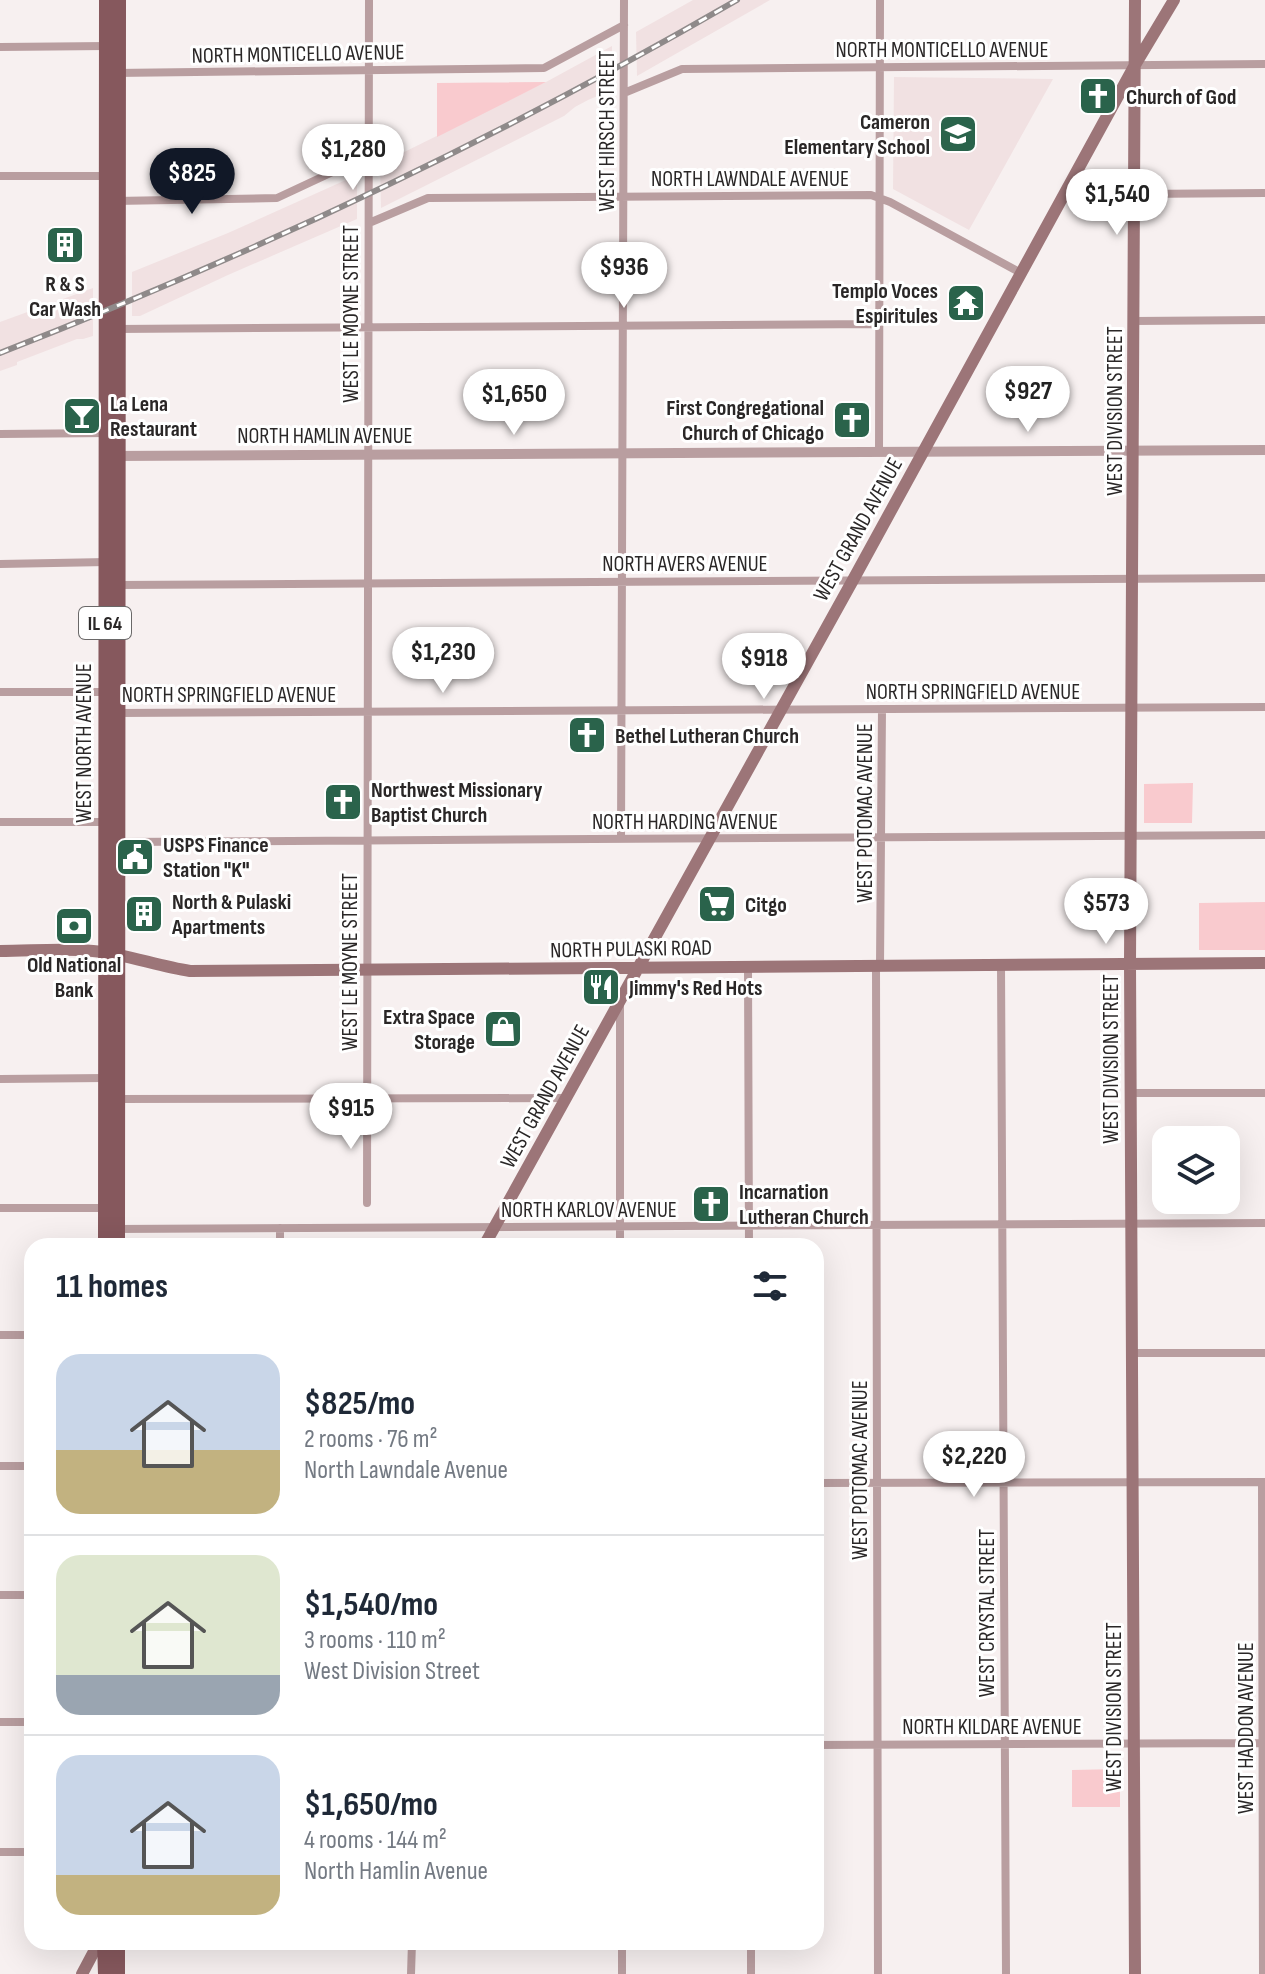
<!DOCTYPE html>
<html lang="en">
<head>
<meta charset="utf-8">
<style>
  body { margin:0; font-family:"Sofia Sans Condensed",sans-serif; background:#f6f6f7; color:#1f2937; height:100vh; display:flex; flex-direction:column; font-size:30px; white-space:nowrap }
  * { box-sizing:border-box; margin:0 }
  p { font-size:26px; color:#747a83 }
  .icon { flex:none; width:44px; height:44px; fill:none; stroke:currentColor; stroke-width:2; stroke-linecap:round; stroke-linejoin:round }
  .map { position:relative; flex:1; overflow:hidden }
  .side { position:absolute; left:24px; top:1238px; width:800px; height:712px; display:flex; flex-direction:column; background:#fff; border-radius:24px; box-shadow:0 8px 32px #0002 }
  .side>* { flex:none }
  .fabs { position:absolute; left:1152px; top:1126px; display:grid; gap:16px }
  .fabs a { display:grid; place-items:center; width:88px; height:88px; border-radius:16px; background:#fff; box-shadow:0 8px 32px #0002; font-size:40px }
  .price { position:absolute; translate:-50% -68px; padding:0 18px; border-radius:28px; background:#fff; color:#222; font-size:26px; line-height:52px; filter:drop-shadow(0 2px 4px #0008) }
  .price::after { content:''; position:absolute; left:50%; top:48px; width:24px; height:18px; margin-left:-12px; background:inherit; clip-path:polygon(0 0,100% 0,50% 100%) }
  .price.selected { background:#111827; color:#fff }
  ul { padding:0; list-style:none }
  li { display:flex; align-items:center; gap:24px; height:200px; padding:0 32px }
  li+li { border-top:2px solid #e0e1e3 }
  li span { display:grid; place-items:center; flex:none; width:224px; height:160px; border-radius:24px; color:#555 }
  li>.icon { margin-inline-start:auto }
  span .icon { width:96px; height:96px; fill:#fffc; stroke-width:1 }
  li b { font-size:34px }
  h2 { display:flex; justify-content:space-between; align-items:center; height:96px; padding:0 32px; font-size:34px }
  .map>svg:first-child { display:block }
</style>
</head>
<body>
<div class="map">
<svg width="1265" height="1974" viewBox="0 0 1265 1974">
  <rect width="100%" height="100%" fill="#f7f0f0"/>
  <!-- built -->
  <path fill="#f1e1e2" d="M693,0H770L637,76L636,32Z
    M612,46V94L600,95L588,100L575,107L564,116L381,208L380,164L546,82Z
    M894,77L1053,79L969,230L893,189Z
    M357,175V219L228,275L140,316H132V272L228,233Z
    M93,288V336L83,339H77L17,362V365L0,371V322Z
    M635,1238H737V1246H635Z"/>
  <!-- green -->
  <path fill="#f9cace" d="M546,82L437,137V83Z
    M1193,783L1192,823H1144V784Z
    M1265,902V950H1199V903Z
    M1120,1769V1807H1072V1770Z"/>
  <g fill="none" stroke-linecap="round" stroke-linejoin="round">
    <!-- minor -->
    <path stroke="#b99ea0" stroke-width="8" d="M0,47L107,46
      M115,73L544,68L624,25
      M624,93L682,69L1265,64
      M0,176H107
      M1135,194L1265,193
      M115,201L277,198L369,155
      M369,223L428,198L871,195L890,202L1021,273
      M1134,321L1265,320
      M116,329L879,324
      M0,434L109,433
      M879,452L880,0
      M0,564L107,562
      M118,585L1265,578
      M0,692H110
      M118,713L1265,707
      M0,822H107
      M621,839L624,0
      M118,842L1265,835
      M1001,965L1006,1974
      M748,966L749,1246
      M876,966L878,1974
      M880,966L882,709
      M620,1004V1246
      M0,1079L105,1078
      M1130,1093H1265
      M115,1099L566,1098
      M367,1203L369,0
      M0,1208H107
      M280,1228V1246
      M114,1229L1265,1223
      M0,1335H32
      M1132,1353H1265
      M0,1466H32
      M1262,1482L1263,1974
      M816,1483L1264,1482
      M0,1595H32
      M0,1722H32
      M816,1745L1265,1743
      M0,1852H32
      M622,1942V1974
      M751,1942V1974
      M411,1974L412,1942"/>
    <!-- tertiary -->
    <path stroke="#b99ea0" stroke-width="10" d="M115,456L1265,450"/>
    <!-- secondary -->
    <path stroke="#9c7578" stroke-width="12" d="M0,951C31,951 63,948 93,951C126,954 157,966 190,971L1265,963
      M484,1246L853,580L1135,65L1174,0
      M82,1974L99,1942
      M1135,1974L1130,963L1135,0"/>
    <!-- primary -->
    <path stroke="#86585d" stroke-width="14" d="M105,1246L106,0
      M118,1246L119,0
      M104,1942L105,1974
      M118,1974V1942"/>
    <!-- rail casing -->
    <g stroke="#8f8a8a" stroke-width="6">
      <path id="rail" d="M0,353C254,254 501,137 737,0"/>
    </g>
    <!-- rail -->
    <use href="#rail" stroke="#fff" stroke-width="3" stroke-dasharray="9" stroke-linecap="butt"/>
  </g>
  <!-- icons -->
  <defs>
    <g id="church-square" transform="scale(2)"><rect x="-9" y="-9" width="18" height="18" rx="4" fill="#2a634b" stroke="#fff"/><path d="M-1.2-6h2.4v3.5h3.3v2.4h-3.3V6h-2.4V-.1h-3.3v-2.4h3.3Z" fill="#fff"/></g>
    <g id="school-square" transform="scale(2)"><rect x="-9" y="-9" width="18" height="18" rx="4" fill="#2a634b" stroke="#fff"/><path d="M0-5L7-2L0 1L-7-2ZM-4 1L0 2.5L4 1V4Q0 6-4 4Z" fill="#fff"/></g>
    <g id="building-square" transform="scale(2)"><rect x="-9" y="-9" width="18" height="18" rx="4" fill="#2a634b" stroke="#fff"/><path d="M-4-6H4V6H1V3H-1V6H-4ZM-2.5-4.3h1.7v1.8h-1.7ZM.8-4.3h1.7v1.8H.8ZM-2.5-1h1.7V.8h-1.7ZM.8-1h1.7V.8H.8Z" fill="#fff"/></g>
    <g id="temple-square" transform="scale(2)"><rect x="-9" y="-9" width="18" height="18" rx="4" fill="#2a634b" stroke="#fff"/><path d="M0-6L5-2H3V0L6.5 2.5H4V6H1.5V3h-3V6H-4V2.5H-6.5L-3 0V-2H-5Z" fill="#fff"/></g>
    <g id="bar-square" transform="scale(2)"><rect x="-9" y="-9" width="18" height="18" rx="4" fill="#2a634b" stroke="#fff"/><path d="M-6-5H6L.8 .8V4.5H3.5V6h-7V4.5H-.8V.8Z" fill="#fff"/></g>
    <g id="civic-square" transform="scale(2)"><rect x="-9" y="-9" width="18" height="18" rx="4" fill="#2a634b" stroke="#fff"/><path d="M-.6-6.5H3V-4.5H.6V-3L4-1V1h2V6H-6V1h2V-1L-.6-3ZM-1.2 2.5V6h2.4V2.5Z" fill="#fff"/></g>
    <g id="supermarket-square" transform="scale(2)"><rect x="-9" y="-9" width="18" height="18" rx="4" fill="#2a634b" stroke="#fff"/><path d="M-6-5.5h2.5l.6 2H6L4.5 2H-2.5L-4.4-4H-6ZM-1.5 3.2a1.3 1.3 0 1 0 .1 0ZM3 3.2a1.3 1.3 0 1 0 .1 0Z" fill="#fff"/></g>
    <g id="bank-square" transform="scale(2)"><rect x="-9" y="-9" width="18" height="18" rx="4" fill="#2a634b" stroke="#fff"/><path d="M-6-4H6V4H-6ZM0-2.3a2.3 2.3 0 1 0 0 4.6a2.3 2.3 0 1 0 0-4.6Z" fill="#fff"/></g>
    <g id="restaurant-square" transform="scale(2)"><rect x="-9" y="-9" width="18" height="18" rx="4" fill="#2a634b" stroke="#fff"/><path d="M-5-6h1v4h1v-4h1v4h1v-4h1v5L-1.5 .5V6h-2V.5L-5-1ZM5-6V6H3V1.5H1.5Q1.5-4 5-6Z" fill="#fff"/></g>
    <g id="shop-square" transform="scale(2)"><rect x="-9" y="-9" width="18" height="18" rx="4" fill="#2a634b" stroke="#fff"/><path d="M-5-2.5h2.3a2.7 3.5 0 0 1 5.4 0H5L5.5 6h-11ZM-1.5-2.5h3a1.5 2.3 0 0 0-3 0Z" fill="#fff"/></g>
  </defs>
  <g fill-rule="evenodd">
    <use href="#church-square" x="1098" y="96"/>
    <use href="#school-square" x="958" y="134"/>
    <use href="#building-square" x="65" y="245"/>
    <use href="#temple-square" x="966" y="303"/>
    <use href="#bar-square" x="82" y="416"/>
    <use href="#church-square" x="852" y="420"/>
    <use href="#church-square" x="587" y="735"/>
    <use href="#church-square" x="343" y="802"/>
    <use href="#civic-square" x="135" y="857"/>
    <use href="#supermarket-square" x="717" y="904"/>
    <use href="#building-square" x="144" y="914"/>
    <use href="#bank-square" x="74" y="926"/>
    <use href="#restaurant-square" x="601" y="987"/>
    <use href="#shop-square" x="503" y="1029"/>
    <use href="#church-square" x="711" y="1204"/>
  </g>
  <g text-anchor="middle" stroke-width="6" stroke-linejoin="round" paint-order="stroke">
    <!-- shield labels -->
    <rect fill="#fff" stroke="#6a6868" stroke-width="2" x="79" y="607" width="52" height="32" rx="6"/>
    <g font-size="20" font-weight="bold" fill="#2a2727">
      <text x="105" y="630">IL 64</text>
    </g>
    <!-- street labels -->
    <g font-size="22" fill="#2a2727" stroke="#fff">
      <text x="942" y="57">NORTH MONTICELLO AVENUE</text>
      <text transform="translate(298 53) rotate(-1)" y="8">NORTH MONTICELLO AVENUE</text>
      <text transform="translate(606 131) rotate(-90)" y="8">WEST HIRSCH STREET</text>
      <text x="750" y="186">NORTH LAWNDALE AVENUE</text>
      <text transform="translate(350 314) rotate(-90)" y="8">WEST LE MOYNE STREET</text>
      <text transform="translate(1114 411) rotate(-90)" y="8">WEST DIVISION STREET</text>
      <text x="325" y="443">NORTH HAMLIN AVENUE</text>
      <text transform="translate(857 529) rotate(-61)" y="8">WEST GRAND AVENUE</text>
      <text x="685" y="571">NORTH AVERS AVENUE</text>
      <text x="973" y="699">NORTH SPRINGFIELD AVENUE</text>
      <text x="229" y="702">NORTH SPRINGFIELD AVENUE</text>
      <text transform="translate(83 743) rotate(-90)" y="8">WEST NORTH AVENUE</text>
      <text transform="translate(864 813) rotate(-90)" y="8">WEST POTOMAC AVENUE</text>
      <text x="685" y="829">NORTH HARDING AVENUE</text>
      <text transform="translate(631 948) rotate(-1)" y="8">NORTH PULASKI ROAD</text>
      <text transform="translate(349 962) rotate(-90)" y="8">WEST LE MOYNE STREET</text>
      <text transform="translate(1110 1059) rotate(-90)" y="8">WEST DIVISION STREET</text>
      <text transform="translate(544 1096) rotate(-61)" y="8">WEST GRAND AVENUE</text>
      <text x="589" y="1217">NORTH KARLOV AVENUE</text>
      <text transform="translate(859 1470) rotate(-90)" y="8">WEST POTOMAC AVENUE</text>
      <text transform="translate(986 1613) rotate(-90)" y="8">WEST CRYSTAL STREET</text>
      <text transform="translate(1113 1707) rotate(-90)" y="8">WEST DIVISION STREET</text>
      <text x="992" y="1734">NORTH KILDARE AVENUE</text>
      <text transform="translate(1245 1728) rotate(-90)" y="8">WEST HADDON AVENUE</text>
    </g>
    <!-- poi labels -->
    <g font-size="22" font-weight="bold" fill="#2a2727" stroke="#fff" text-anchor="start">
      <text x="1126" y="104">Church of God</text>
      <text x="930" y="129" text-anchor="end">Cameron<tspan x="930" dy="25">Elementary School</tspan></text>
      <text x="65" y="291" text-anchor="middle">R &amp; S<tspan x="65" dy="25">Car Wash</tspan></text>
      <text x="938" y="298" text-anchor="end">Templo Voces<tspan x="938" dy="25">Espiritules</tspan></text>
      <text x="110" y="411">La Lena<tspan x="110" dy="25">Restaurant</tspan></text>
      <text x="824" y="415" text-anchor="end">First Congregational<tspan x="824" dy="25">Church of Chicago</tspan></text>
      <text x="615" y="743">Bethel Lutheran Church</text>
      <text x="371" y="797">Northwest Missionary<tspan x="371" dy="25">Baptist Church</tspan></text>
      <text x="163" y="852">USPS Finance<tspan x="163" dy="25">Station "K"</tspan></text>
      <text x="172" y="909">North &amp; Pulaski<tspan x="172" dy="25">Apartments</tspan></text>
      <text x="745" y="912">Citgo</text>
      <text x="74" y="972" text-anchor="middle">Old National<tspan x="74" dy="25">Bank</tspan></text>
      <text x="629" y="995">Jimmy's Red Hots</text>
      <text x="475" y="1024" text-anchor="end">Extra Space<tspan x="475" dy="25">Storage</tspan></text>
      <text x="739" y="1199">Incarnation<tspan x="739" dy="25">Lutheran Church</tspan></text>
    </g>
  </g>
</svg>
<div class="fabs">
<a><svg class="icon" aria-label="layers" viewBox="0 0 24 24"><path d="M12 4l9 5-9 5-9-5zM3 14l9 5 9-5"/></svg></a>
</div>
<b class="price" style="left:353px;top:192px">$1,280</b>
<b class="price selected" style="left:192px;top:216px">$825</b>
<b class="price" style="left:1117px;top:237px">$1,540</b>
<b class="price" style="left:624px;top:310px">$936</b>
<b class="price" style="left:1028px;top:434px">$927</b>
<b class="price" style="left:514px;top:437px">$1,650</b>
<b class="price" style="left:443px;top:695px">$1,230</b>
<b class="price" style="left:764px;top:701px">$918</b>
<b class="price" style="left:1106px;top:946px">$573</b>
<b class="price" style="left:351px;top:1151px">$915</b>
<b class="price" style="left:974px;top:1499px">$2,220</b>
<section class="side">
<h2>11 homes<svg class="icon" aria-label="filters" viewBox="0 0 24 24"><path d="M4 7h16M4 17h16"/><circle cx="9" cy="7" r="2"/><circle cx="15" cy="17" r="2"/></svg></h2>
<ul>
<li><span style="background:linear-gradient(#c9d6e8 60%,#c2b280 0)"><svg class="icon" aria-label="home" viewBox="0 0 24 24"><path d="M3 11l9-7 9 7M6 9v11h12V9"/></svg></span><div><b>$825/mo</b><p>2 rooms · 76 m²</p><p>North Lawndale Avenue</p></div></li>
<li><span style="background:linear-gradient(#dfe7d0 75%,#9aa5b1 0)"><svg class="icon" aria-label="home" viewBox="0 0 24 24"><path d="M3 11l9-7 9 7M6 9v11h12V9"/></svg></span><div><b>$1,540/mo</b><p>3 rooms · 110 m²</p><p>West Division Street</p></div></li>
<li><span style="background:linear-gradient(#c9d6e8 75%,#c2b280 0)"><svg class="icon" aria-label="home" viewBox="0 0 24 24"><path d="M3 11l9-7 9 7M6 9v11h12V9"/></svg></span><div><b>$1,650/mo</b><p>4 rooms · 144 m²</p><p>North Hamlin Avenue</p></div></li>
</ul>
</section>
</div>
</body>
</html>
